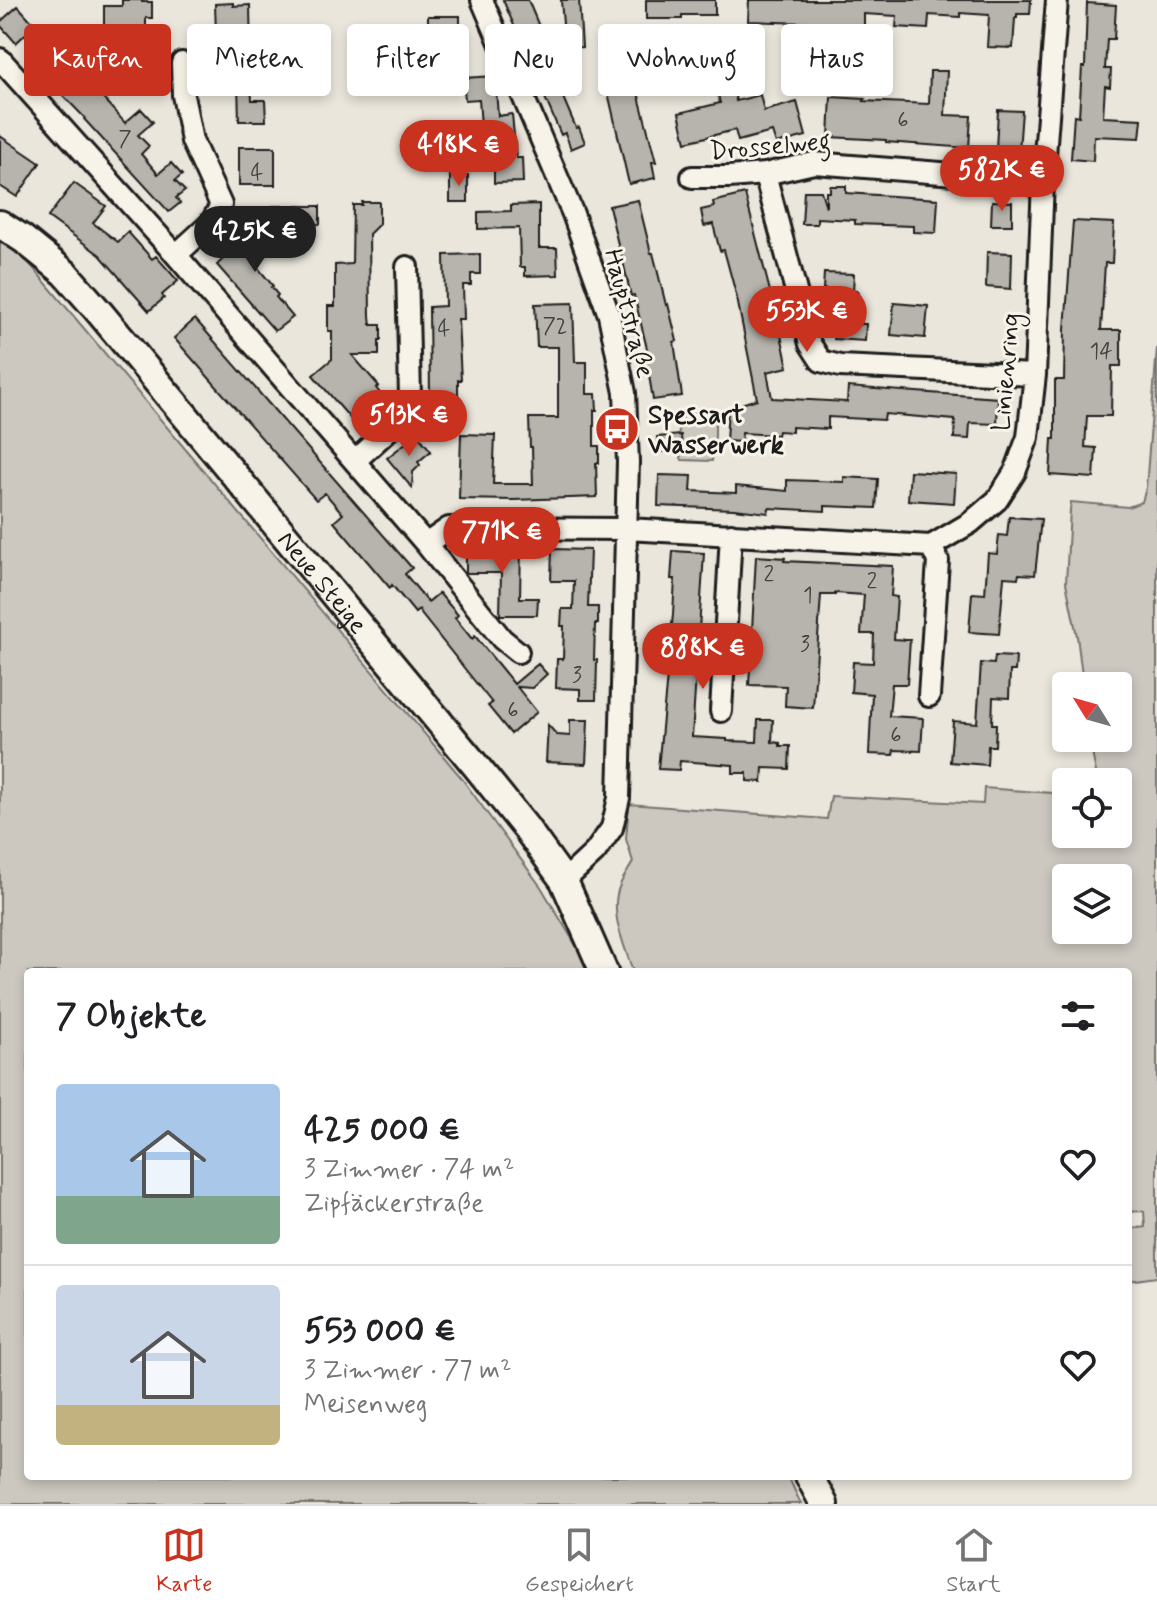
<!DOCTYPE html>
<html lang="de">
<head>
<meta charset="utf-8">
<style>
  body { margin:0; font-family:Mynerve,sans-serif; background:#f2f2f2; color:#202124; height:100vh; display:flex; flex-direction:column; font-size:30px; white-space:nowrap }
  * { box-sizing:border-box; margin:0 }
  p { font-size:26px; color:#757577 }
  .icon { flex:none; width:44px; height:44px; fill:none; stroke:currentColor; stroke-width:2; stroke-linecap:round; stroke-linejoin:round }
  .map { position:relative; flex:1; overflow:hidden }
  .panel { position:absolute; left:24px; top:968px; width:1108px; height:512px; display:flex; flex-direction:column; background:#fff; border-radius:8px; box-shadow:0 4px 12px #0003 }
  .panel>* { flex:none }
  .top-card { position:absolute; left:24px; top:24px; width:1110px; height:72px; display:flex; gap:16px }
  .needle { width:52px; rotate:307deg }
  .buttons { position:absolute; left:1052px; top:672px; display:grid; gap:16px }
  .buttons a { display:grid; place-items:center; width:80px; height:80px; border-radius:8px; background:#fff; box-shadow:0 4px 12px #0003; font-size:40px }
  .price { position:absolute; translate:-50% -68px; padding:0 18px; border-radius:28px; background:#c8321e; color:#fff; font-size:26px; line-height:52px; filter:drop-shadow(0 2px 4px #0008) }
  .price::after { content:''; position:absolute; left:50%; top:48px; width:24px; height:18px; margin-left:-12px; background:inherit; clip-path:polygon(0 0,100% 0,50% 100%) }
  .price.active { background:#222; color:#fff }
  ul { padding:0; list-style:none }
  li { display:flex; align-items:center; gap:24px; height:200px; padding:0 32px }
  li+li { border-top:2px solid #e0e0e0 }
  li span { display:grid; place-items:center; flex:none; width:224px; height:160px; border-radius:8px; color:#555 }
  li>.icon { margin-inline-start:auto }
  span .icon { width:96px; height:96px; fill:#fffc; stroke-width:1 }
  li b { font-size:34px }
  h2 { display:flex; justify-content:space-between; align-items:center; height:96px; padding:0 32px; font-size:34px }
  .tag { padding:0 28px; border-radius:8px; background:#fff; box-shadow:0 4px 12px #0003; font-size:28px; line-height:72px }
  .tag.active { background:#c8321e; color:#fff }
  .dock { display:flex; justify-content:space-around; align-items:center; height:112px; border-top:2px solid #e0e0e0; background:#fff; font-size:22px; color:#757577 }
  .dock a { display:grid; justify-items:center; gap:4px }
  .dock .active { color:#c8321e }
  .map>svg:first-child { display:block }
</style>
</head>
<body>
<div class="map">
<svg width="1157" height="1504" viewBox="0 0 1157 1504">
  <rect width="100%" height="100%" fill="#eae6dc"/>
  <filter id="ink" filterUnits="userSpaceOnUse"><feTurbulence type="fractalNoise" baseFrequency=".0125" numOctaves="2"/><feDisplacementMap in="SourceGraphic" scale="16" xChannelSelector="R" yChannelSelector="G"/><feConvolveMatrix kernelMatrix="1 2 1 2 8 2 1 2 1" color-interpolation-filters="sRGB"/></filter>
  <g filter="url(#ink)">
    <!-- green -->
    <path fill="#ccc8c0" stroke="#74726e" stroke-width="2" fill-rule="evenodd" d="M0,239L19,251L460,776L541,887L592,972H28V1476H788L801,1504H0Z
      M1157,348V1277L1128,1281V1229L1145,1227L1144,1211L1128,1212V972H633C625,946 608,912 620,885C623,877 629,870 633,862L626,839L629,804L827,819L831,796L983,804L984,788L1066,794V834H1118V782H1098L1089,738H1118V686H1078L1075,675H1082L1077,636L1066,583L1070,510L1071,502L1128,507L1142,502L1146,488ZM1066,878H1118V930H1066Z
      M715,409V436L712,461L682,460C676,444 678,432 682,416Z"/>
    <!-- building -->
    <path fill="#b6b4ac" stroke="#1c1c1c" stroke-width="2" d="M122,0H142V2H152V18H146V51H152L153,75H125L124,51H121V33H104V6H122Z
      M503,0H528L564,86L559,88L576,128L579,127L585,143L571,149L565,133L561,135Z
      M561,0H579L582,47L565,48Z
      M646,0H715V15H682V19H646Z
      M749,0H1031L1030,14H1017V18H1015L1013,48L987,47L989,15L960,13V17L929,15L928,29L896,27L897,16L864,14V42H838V24L748,21Z
      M233,3V6L250,5L251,57H260L261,71H250L252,100H265L266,121H239L238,83L218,84L217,65L232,64L231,33L216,34L215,4Z
      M1087,3L1116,5L1114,39H1107L1105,69H1111L1110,87L1105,86L1103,117L1142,119L1140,138L1094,136L1093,161L1071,159L1074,115L1079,116L1082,67H1085Z
      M18,6L35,25L16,43L0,25V22Z
      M428,16H460V41L428,42Z
      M68,60L126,124V122L141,109L153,122L138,135L149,146L141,154L158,174L171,163L182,175L175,181L185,191L176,198L180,203L169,212L84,119L85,118L48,80Z
      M659,68H675L680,86L664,90L663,83L648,87L644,72Z
      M729,70L736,101L760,95L764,111L797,102L806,136L776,144L772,132L738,141L735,130L686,142L679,113L720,103L713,74Z
      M930,71H947L945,115L971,116L969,148L886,142V140L829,137L831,97L865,99L864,101L929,104Z
      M495,76L498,116L512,114L516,158H522L523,182L494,183V139L482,140L479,99L465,100L463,78Z
      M635,81L656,162H652L655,178L629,184L607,88Z
      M998,110L1022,111L1019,151L996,150Z
      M0,136L40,163L17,197L0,186Z
      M239,147H275V185H239Z
      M450,175H468V202H450Z
      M74,183L106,206L93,223L118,242L128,232L152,259L156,256L178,281L162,295L164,298L149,311L100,255L48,217Z
      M830,186H846V193L938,199L936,233L913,232V226L855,224V220L817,218V224H802L804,191H821L826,207V192H830Z
      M745,194L773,303H774L788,367L767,372L772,398L847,402L848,387L998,398L997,424L970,423L969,439L954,438L955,420L885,414L884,420L828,417V429L792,427V432L778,431L777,435L742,433L741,442L726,441L728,408L757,399L737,298L724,250L720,251L713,224L704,226L701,210L714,207L713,202Z
      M638,200L651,253H653L666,305L668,304L677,341L674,342L682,396L653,400L649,375H643L640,358L649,357L634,295L631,296L621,253H620L609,206Z
      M992,201L1012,202V225H991Z
      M362,202H379V224L369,234L370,316L371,325H381V340H379V355H352L379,386L376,388L383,397L364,413L366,415L355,424L313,375L332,359V331H328V306H335V265L352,264L353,205H362Z
      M539,204V248H557L558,275L525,276V267H520L519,228L478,229V212L511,211V205Z
      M273,206H320V224L273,225Z
      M1073,221L1114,223L1112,263H1105L1101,330H1121V366H1112L1111,416H1087L1085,447L1096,448L1094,478L1050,475L1052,439H1055V380H1064L1065,329Z
      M276,225L287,240L254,263L273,286L271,287L278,295L276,297L293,317L275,331L217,265L223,259L214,248L230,235L242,249Z
      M987,252L1012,253L1011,289L986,287Z
      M480,254V274H471V285H463L464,319H458L461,380H458V395H448L449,429L433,430L432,395H430L429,307L445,306L444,255Z
      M824,273L854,274L853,291H858L857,308H862L861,324H866L865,341L834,339L835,322H831L832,306H827L828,290L823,289Z
      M573,303L575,362H587V394H596L597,410H594V446H599V463H596L597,497L513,500L459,499L461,434L495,435L493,484H533L532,447H530L529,418H558V347H537L535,304Z
      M894,303L928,306L925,338L891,335Z
      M195,319L412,568L405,574L428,602L439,593L458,615L455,618L472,639L475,636L514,684L538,664L547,674L532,688L517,687L537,712L511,734L488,706L492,703L418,610L420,609L415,613L392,585L390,588L334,522L343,514L325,493L316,500L174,338Z
      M417,434L431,451L418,462L420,465L413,472L412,488L387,458Z
      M681,435L682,450L658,452L657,437Z
      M910,471L956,474L954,503L908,500Z
      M659,475L692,476L691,491L736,493V486L787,491V480L844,482V477L878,479L876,508L825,506V511L769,508L768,513L734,509L658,506Z
      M1009,517L1041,519L1035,575L1019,574L1018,578L1004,577L999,634L969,632L972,593L985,594L988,553L997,554L999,535L1007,536Z
      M466,543L521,545L520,598H538L537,615H500L501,573H466Z
      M552,549L590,550L588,607H598V624H595L594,660H597L596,700H580V689L556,688L557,659H563L564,626H561L562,609H573L574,581H551Z
      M673,551L704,553L692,737L727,739V741L757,742L758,720H773L772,742L780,743V746H790L789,769L763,768L762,782L747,781V773H733V765L680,761L679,770L658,769L673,614L675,579H671Z
      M756,556L785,558L784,561L893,566L891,596L897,597L894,639L910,640L907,684H892L889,716L923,718L921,751L894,750L893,755L869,754L872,694L851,692L853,662L873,663L874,634H861L864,595L835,593V595H821L813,708L785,706L786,686L749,685Z
      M995,656L1016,657L1015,671H1010L1009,698L993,697L992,724H996L995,746H988L987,765L950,762L953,721L977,723L981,663L994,664Z
      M570,720H588L586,764L546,762L548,725L557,735L570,736Z"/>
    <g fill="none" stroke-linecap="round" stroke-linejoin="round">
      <!-- minor casing -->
      <g stroke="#1c1c1c" stroke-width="26">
        <path id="minor" d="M482,0L573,214L609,315L625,393L628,462L619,798L612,828L595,852L564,881
          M0,59L176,255L426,544L449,528L627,529L931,546L970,523L997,500L1015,472L1028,437L1035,375L1043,181L1057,0
          M765,174L810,344L821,361L840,366L1035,375
          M692,177H729L765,174L814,163L1043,181
          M176,255L211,223L221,205L192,141L183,95L182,63
          M355,461L405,415L410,398L407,267
          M426,544L502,639L518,652
          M929,696L938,561L931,546
          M721,711L731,534"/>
      </g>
      <!-- major casing -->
      <g stroke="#1c1c1c" stroke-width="32">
        <g id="major">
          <path id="s1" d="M0,224L23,239L65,273L100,313L476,766L526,828L564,881L604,972"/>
          <path d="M809,1476L824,1504"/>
        </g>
      </g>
      <!-- minor -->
      <use href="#minor" stroke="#f7f3e8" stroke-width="20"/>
      <!-- major -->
      <use href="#major" stroke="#f7f3e8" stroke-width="26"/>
    </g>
  </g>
  <!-- icons -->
  <defs>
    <g id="bus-disc" transform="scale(2.3)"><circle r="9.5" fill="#c8321e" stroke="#f7f3e8"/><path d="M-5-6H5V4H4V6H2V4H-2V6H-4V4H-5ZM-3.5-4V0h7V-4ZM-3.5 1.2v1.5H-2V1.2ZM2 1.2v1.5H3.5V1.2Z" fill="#fff"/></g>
  </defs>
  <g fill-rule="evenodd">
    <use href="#bus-disc" x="617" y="429"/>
  </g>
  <g text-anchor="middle" stroke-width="6" stroke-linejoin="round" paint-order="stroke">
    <!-- number labels -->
    <g font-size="22" fill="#424240">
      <text x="903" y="127">6</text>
      <text x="125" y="146">7</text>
      <text x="257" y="179">4</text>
      <text x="555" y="333">72</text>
      <text x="444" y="335">4</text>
      <text x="1101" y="358">14</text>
      <text x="769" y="581">2</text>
      <text x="872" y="588">2</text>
      <text x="808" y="602">1</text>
      <text x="805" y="651">3</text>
      <text x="577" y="682">3</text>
      <text x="513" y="717">6</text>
      <text x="896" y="742">6</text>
    </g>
    <!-- street labels -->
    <g font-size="26" fill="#1c1c1c" stroke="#f7f3e8">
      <text transform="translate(770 145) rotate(-5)" y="9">Drosselweg</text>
      <text transform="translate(630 313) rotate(75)" y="9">Hauptstraße</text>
      <text transform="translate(1005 372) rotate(-85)" y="9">Linienring</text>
      <text dy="9" stroke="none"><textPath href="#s1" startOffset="484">Neue Steige</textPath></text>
    </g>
    <!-- poi labels -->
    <g font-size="26" font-weight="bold" fill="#1c1c1c" stroke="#f7f3e8" text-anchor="start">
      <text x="648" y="423">Spessart<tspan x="648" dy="30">Wasserwerk</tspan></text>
    </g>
  </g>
</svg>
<div class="buttons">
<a><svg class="needle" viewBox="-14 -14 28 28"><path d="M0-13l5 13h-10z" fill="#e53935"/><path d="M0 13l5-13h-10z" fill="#757577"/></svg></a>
<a><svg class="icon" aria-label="locate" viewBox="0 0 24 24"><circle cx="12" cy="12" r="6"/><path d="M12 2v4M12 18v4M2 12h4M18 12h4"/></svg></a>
<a><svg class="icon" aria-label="layers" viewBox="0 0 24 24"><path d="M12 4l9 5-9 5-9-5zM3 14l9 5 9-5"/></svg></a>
</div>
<b class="price" style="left:459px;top:188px">418K €</b>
<b class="price" style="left:1002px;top:213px">582K €</b>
<b class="price active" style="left:255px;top:274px">425K €</b>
<b class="price" style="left:807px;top:354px">553K €</b>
<b class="price" style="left:409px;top:458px">513K €</b>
<b class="price" style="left:502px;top:575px">771K €</b>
<b class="price" style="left:703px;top:691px">888K €</b>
<div class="top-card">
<a class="tag active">Kaufen</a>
<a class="tag">Mieten</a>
<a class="tag">Filter</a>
<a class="tag">Neu</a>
<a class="tag">Wohnung</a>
<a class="tag">Haus</a>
</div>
<section class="panel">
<h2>7 Objekte<svg class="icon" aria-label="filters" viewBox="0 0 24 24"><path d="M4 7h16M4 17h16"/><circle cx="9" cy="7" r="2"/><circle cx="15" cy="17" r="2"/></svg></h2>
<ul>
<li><span style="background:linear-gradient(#a9c7e8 70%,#7fa58c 0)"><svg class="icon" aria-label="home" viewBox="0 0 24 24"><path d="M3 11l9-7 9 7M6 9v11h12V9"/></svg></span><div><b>425 000 €</b><p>3 Zimmer · 74 m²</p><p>Zipfäckerstraße</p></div><svg class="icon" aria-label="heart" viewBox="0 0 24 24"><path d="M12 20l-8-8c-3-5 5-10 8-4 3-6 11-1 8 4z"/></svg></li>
<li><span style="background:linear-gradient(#c9d6e8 75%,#c2b280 0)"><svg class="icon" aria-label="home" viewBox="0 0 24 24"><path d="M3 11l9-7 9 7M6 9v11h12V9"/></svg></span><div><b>553 000 €</b><p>3 Zimmer · 77 m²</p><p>Meisenweg</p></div><svg class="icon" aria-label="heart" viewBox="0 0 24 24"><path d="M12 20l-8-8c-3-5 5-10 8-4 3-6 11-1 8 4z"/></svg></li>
</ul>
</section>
</div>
<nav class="dock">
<a class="active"><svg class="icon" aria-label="map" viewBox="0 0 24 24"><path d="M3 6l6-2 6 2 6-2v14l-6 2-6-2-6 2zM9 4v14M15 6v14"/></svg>Karte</a>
<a><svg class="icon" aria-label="saved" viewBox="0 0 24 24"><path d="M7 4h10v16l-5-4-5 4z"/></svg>Gespeichert</a>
<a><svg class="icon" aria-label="home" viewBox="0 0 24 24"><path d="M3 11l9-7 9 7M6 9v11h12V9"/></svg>Start</a>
</nav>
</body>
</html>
